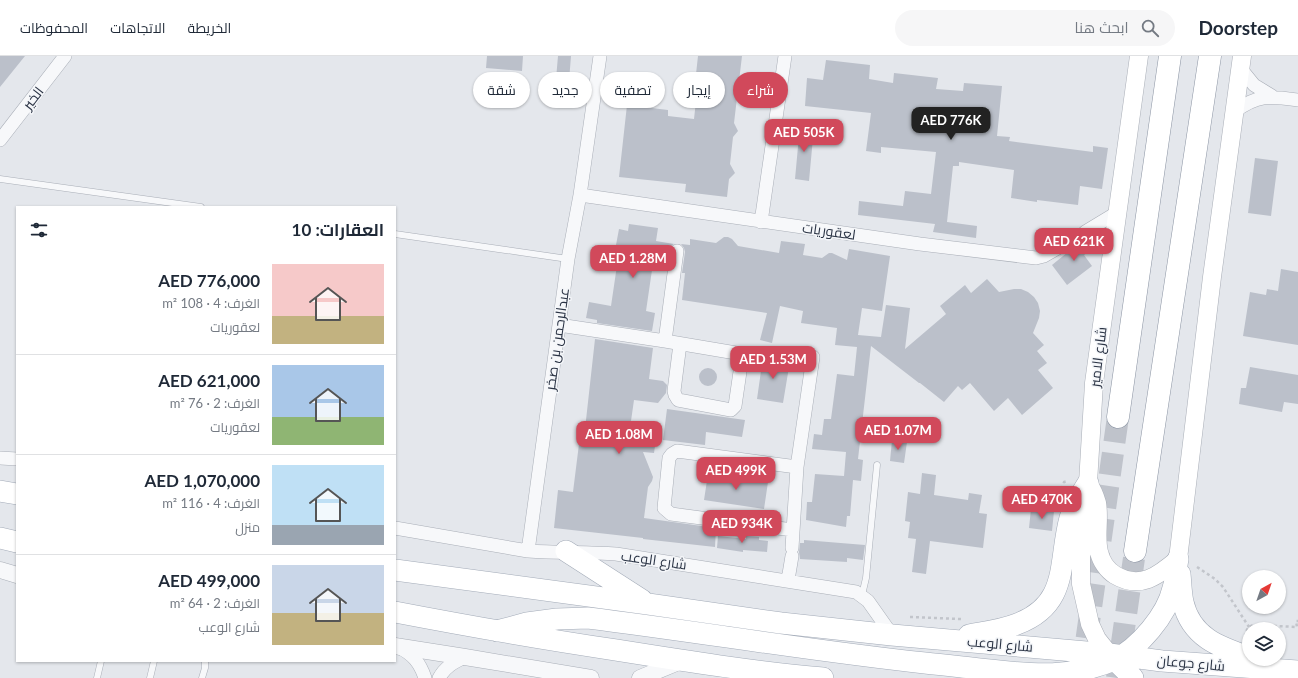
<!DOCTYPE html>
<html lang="ar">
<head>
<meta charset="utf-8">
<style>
  body { margin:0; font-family:Lato,Cairo,sans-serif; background:#f6f6f7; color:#1f2937; direction:rtl; height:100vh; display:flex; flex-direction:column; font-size:15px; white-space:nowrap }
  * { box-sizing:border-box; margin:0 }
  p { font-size:13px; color:#747a83 }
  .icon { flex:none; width:22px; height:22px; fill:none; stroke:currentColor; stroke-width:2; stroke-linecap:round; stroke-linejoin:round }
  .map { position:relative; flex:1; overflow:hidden; direction:ltr }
  .panel { position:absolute; left:16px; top:150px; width:380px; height:456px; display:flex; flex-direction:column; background:#fff; border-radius:0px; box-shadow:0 1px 3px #0004; direction:rtl }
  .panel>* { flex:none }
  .guide { position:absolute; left:408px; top:16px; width:380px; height:36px; direction:rtl; display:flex; gap:8px }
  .needle { width:26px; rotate:40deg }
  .tools { position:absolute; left:1242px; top:514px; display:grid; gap:8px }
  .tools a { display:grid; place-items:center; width:44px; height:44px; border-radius:50%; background:#fff; box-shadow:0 1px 3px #0004; font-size:20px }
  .price { position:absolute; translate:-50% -34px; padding:0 9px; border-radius:8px; background:#d1495b; color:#fff; font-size:13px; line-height:26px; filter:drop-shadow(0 1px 2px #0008) }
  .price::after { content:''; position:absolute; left:50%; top:24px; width:12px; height:9px; margin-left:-6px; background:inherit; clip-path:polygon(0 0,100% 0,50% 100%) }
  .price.active { background:#222; color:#fff }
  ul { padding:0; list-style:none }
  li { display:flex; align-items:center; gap:12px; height:100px; padding:0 12px }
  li+li { border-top:1px solid #e0e1e3 }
  li span { display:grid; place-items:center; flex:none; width:112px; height:80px; border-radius:0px; color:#555 }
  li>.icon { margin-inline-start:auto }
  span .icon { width:48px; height:48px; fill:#fffc; stroke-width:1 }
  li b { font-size:17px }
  h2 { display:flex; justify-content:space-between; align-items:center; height:48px; padding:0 12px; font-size:17px }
  .chip { padding:0 14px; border-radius:18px; background:#fff; box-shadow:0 1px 3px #0004; font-size:14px; line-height:36px }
  .chip.active { background:#d1495b; color:#fff }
  header { display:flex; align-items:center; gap:24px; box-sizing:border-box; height:56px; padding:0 20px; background:#fff; border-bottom:1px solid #e0e1e3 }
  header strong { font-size:19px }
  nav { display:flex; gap:22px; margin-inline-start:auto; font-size:14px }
  .search { width:280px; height:36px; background:#f6f6f7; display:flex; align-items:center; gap:10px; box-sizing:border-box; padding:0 14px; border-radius:22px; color:#747a83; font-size:15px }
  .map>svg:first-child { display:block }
</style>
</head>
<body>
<header>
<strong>Doorstep</strong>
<div class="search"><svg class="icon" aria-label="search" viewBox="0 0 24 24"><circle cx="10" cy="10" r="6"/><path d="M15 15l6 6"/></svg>ابحث هنا</div>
<nav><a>الخريطة</a><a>الاتجاهات</a><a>المحفوظات</a></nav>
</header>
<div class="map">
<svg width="1298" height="622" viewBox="0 0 1298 622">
  <rect width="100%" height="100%" fill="#e4e7ec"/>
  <!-- building -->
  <path fill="#bbc0ca" d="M0,0H25L0,31Z
    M487,0H523L522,15L486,12Z
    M558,0H571L569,25L556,23Z
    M698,0H742L734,67L738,75L733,81L730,108L735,117L729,123L727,141L685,136L686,128L619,121L627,49L668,54V60L694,63L697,36H694Z
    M826,4L870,9L869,23L893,27L894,17L938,22L936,33L963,35L964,27L1002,30L997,80L1010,81L1009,85L1093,96V90L1108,92L1102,133L1080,130L1078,149L1037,144V146L1011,142L1014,114L959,106V110H953L947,166L977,170L976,182L933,176L935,168L858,159L859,145L903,150L905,135L931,138L936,96L881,91V97L866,95L871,57L805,50L807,22L823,24Z
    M618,31L634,33L633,45L617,43Z
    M800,69L814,71L809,125L795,123Z
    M1255,102L1278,105L1271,160L1248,157Z
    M629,168L658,172L656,185L674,188L671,190L669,194L666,215L652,214L646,255L655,257L652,275L597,267V264L586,262L589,246L611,250L620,189H616L619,173L628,175Z
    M724,181H728L732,183L738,190L779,197L781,185L805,188L803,199L822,202L829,197H832L847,204L849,193L890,200L882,255L862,252L858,279L881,281L886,249L910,252L905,293L946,258L940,250L965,229L971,237L987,223L999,236L1014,233H1021L1028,236L1034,241L1038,247L1040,255L1039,262L1033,277L1044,289L1037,295L1047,307L1038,314L1053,332L1022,359L1008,342L994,355L970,327L962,334L958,330L944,346L920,327H919L871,290L858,403L863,404L861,425L853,424L850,460H847L846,471L806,464L807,446H812L815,418L844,420L846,396L812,393L814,378L822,379L824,363H831L837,318L854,320L857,291L835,289L837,272L801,267L803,255L780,250L772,287L760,284L767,257L682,244L685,217H682L685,196L684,192L681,188L690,189V183L716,187Z
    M1083,183H1089L1096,191L1084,199L1092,210L1067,229L1052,209L1068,196V195L1079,189Z
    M1281,213L1298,216V289L1243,280L1250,236L1266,239L1267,233L1278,235Z
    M595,283L653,292L649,323L663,325L667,329L666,337L658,347L634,344L630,372L657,376L654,397L643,396L653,421L652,425L648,431L644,462L716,472L715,491L643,483V482L554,472L558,434L573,436L581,372L585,373Z
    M763,301L790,305L783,347L757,343Z
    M1250,311L1298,319V348L1284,346L1282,356L1239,348L1241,332H1246Z
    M699 321a9 9 0 1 1 18 0a9 9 0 1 1-18 0Z
    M667,353L745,364L742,381L706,376L705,389L663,384Z
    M892,384L907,386L904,407L890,405Z
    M922,417L936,419L934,439L968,444L969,437L982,439L979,457L987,458L983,492L930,485L926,518L912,516L916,483L908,482L910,466L905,465L908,436L920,438Z
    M708,418L768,426L764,453L704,444Z
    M1031,453L1054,455L1052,475L1029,472Z
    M718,480L746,483V480L759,481V484L768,485L767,496L743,494V496L717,492Z
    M804,484L865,489L863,504L847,502V506L800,503L799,496L800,487H804Z"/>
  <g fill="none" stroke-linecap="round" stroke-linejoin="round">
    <!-- motorway-tunnel -->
    <path stroke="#bfc3cb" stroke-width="22" stroke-dasharray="22 11" stroke-linecap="butt" d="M1082,615L1118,361
      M1117,622L1135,495"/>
    <!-- service casing -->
    <g stroke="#a9aeb7" stroke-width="7">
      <path id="service" d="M0,123L201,151
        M395,178L568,203
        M862,539L866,522L877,409
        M97,622L101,605
        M150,622L154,605
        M202,622L205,612V605"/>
    </g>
    <!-- minor casing -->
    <g stroke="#a9aeb7" stroke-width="14">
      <path id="minor" d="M1241,13L1254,29L1272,40
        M1234,56C1258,38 1270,40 1298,44
        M0,84L65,0
        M580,139L920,188L1036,202L1044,200L1075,182
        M761,166L785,0
        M1085,176L1118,156
        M559,269L665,285L736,297L742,302L735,350L731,354L678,344L675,339L674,335L680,288
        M665,285L677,195
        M0,402L17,403
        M395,472L528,495C557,497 587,496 616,498L856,536L868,545L892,579
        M793,474L671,458L664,452L669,402L672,398L677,395L797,411
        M792,492L797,411L813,301
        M528,495L568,203L580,139L600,0
        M788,524L792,500
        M398,591C413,598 420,607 425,622
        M439,622C445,611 454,606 465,601"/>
    </g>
    <!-- tertiary casing -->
    <g stroke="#a9aeb7" stroke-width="17">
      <path id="tertiary" d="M0,514L17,519
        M395,590L465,601L591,622
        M640,622L681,605"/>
    </g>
    <!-- secondary casing -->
    <g stroke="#a9aeb7" stroke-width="19">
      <path id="secondary" d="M1088,427C1092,433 1095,440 1097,447C1100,463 1095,480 1099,496C1101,505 1107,514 1115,519C1140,534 1158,520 1178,503L1212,221L1242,0
        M1109,598L1097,583L1090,568L1081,528V502L1088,427L1094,327L1139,0"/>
    </g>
    <!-- primary casing -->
    <g stroke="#a3abb8" stroke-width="22">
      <path id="primary" d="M0,435L17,438
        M0,482L17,486
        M566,495L642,544
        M395,514L648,548L781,567L892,579L1109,598L1162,605L1298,615
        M1180,518C1181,527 1181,537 1183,546C1191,581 1219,591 1249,601
        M395,556C468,570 542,583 616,594C685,605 754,616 823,622
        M497,575L527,567L557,563L588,562C701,576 812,595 925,607C947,609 969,612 990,614C1034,619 1072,622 1114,604C1139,592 1167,559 1173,532C1176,523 1176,513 1178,503
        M969,579C985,576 1002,574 1017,568C1070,548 1058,506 1070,462C1074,449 1081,438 1088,427
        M1109,598L1133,622"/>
    </g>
    <!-- motorway casing -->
    <g stroke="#8b94a3" stroke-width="23">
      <path id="motorway" d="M1118,361L1170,0
        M1135,495L1210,0"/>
    </g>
    <!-- path -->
    <path stroke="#c2c5cb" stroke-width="2.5" stroke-dasharray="3 3" stroke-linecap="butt" d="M1062,433L1064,426L1068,425
      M1197,511L1215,523L1223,531L1249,571
      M910,561L961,563
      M1245,581C1246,575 1247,571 1253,569L1297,571L1296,565H1298"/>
    <!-- service -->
    <use href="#service" stroke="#f7f8fa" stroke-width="6"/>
    <!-- minor -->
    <use href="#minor" stroke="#f7f8fa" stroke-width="13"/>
    <!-- tertiary -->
    <use href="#tertiary" stroke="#f7f8fa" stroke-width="16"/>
    <!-- secondary -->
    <use href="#secondary" stroke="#fff" stroke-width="18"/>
    <!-- primary -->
    <use href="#primary" stroke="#fff" stroke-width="21"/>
    <!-- motorway -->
    <use href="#motorway" stroke="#fff" stroke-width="22"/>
  </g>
  <g text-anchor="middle" stroke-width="3" stroke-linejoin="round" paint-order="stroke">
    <!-- street labels -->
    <g font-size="14" fill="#2b3445" stroke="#f4f6f9">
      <text transform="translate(33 42) rotate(-52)" y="5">الخير</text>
      <text transform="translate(829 175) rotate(8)" y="5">لعقوريات</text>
      <text transform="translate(557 283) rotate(-82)" y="5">عبدالرحمن بن صخر</text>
      <text transform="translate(1098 301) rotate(-83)" y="5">شارع الامير</text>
      <text transform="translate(654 504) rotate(8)" y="5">شارع الوعب</text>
      <text transform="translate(1000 588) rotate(5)" y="5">شارع الوعب</text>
      <text transform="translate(1191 607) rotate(5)" y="5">شارع جوعان</text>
    </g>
  </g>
</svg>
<div class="tools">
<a><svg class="needle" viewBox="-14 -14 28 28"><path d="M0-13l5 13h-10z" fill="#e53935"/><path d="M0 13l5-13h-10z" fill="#747a83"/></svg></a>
<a><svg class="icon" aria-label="layers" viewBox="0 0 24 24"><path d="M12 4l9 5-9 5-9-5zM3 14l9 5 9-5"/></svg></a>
</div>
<b class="price active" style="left:951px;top:85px">AED 776K</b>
<b class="price" style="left:804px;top:97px">AED 505K</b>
<b class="price" style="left:1074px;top:206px">AED 621K</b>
<b class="price" style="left:633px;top:223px">AED 1.28M</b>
<b class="price" style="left:773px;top:324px">AED 1.53M</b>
<b class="price" style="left:898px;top:395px">AED 1.07M</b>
<b class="price" style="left:619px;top:399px">AED 1.08M</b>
<b class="price" style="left:736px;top:435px">AED 499K</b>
<b class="price" style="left:1042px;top:464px">AED 470K</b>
<b class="price" style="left:742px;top:488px">AED 934K</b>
<div class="guide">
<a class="chip active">شراء</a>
<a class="chip">إيجار</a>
<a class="chip">تصفية</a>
<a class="chip">جديد</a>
<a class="chip">شقة</a>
</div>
<section class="panel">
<h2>العقارات: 10<svg class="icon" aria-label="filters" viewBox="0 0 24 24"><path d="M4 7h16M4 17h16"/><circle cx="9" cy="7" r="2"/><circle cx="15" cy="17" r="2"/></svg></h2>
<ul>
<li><span style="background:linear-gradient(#f6c9c9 65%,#c2b280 0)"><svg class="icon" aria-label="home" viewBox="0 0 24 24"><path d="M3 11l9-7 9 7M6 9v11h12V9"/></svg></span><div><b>AED 776,000</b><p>الغرف: 4 · 108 m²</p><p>لعقوريات</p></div></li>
<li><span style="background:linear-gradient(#a9c7e8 65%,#8fb573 0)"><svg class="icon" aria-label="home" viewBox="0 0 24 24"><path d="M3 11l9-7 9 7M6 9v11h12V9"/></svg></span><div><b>AED 621,000</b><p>الغرف: 2 · 76 m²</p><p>لعقوريات</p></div></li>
<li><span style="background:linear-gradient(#bfe0f5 75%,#9aa5b1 0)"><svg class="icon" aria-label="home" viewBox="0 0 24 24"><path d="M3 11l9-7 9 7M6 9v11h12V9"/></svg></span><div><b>AED 1,070,000</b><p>الغرف: 4 · 116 m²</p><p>منزل</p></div></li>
<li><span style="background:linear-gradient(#c9d6e8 60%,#c2b280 0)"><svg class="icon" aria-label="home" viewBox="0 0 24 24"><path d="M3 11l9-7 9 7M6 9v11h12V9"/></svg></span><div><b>AED 499,000</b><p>الغرف: 2 · 64 m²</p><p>شارع الوعب</p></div></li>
</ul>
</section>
</div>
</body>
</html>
